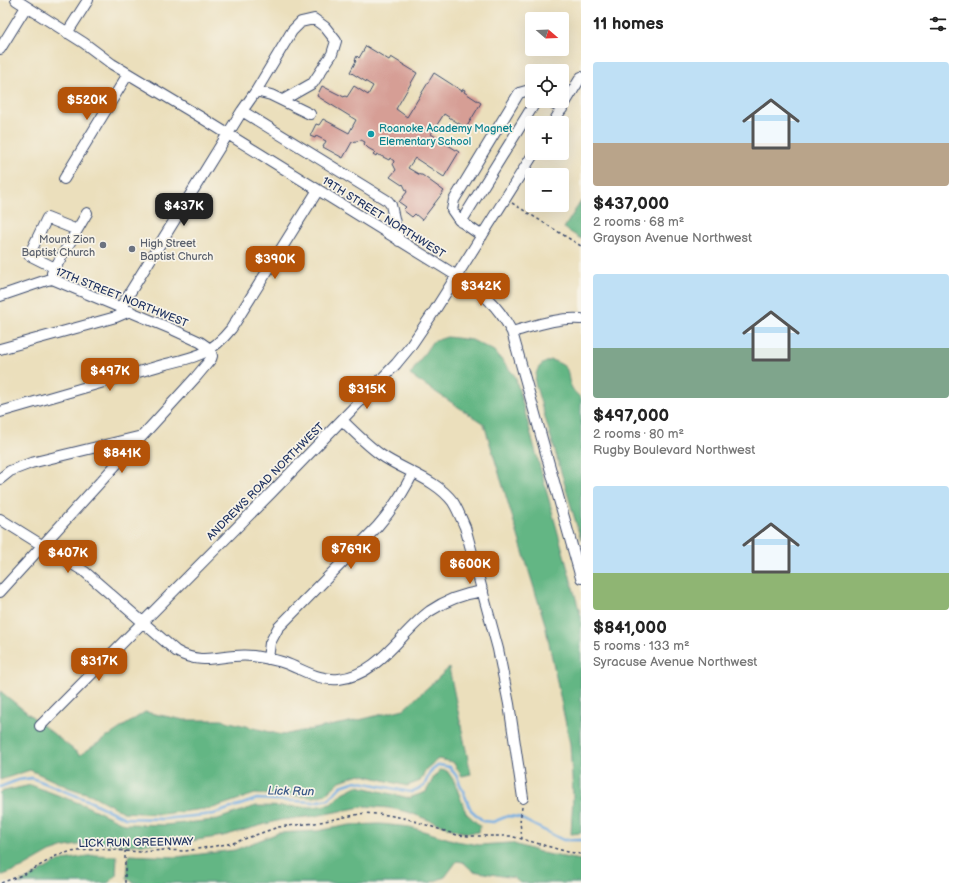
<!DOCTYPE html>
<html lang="en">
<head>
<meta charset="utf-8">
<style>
  body { margin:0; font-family:"Balsamiq Sans",sans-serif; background:#f6f6f6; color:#222; height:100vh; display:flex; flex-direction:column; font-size:15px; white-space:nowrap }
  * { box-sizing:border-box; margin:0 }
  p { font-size:13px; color:#767676 }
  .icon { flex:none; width:22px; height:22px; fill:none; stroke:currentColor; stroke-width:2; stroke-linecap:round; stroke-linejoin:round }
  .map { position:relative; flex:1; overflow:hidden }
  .details { display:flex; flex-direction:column; background:#fff; width:380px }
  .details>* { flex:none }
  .needle { width:26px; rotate:109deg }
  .buttons { position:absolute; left:525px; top:12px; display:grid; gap:8px }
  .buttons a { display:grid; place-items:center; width:44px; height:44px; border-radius:4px; background:#fff; box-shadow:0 4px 16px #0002; font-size:20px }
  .price { position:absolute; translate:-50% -34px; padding:0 9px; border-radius:8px; background:#b45309; color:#fff; font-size:13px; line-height:26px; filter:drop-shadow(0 1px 2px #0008) }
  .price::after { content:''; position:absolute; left:50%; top:24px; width:12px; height:9px; margin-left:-6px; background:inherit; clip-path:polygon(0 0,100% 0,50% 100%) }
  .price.selected { background:#222; color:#fff }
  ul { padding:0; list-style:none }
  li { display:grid; align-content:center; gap:8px; height:212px; padding:0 12px }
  li span { display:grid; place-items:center; height:124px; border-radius:4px; color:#555 }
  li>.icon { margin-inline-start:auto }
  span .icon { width:72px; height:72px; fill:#fffc; stroke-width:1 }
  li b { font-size:17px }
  h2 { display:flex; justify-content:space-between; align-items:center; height:48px; padding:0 12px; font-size:17px }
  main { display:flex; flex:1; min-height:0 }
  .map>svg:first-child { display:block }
</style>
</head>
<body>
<main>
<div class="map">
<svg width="581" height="883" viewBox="0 0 581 883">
  <rect width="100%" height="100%" fill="#f7f3e8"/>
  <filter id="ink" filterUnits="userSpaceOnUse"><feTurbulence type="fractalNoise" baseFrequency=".025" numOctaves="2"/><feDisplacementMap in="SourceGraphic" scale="8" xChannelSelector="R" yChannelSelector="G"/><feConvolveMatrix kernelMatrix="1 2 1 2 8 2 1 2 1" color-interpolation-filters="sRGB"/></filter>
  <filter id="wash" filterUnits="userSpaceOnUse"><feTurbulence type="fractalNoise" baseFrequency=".012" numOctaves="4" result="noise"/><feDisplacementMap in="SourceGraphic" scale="16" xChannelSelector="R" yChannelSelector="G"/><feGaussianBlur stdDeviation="0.9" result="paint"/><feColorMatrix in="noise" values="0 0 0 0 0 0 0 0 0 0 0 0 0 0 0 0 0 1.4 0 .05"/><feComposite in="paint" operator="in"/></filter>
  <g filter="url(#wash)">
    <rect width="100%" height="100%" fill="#ebdfbc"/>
    <!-- forest -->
    <path fill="#64b684" stroke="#407271" d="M581,201V239L564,228Z
      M447,337L472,340L494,351L515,376L581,617V833L571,834L573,795L570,744L545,624L484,424L410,375L432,342Z
      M551,360C575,368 564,373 572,388C574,392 578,395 581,398V540L535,383C536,369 538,365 551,360Z
      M449,668L471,774L462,776L453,762L438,759L426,769L420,781L407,786L360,774L340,781L326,794L314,797L255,794L213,808L161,814L123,812L92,795L70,788L30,770L0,780V691L80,755L145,712L184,720H222L282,735L355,721L404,709Z
      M440,770L447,771L454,781L466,813L480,826L479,832L468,833L457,831L408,812L389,808L366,806L315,816L280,820L223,836L184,842L128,845L98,842L65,847L50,852L22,868L0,876V792L31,785L84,805L125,824L165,825L215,820L256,806L314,807L331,804L343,793L357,786L409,798L426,792L434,777Z
      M380,824L410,827L456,841L479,845L511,843L546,854L581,860V883H520L514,878L473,871L463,862L457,861L445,877L429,883H135L127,878L129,855L176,857L235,850L278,833L317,831L350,825Z
      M95,855L117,856L116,876L108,883H19C33,878 44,868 58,862C70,858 83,857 95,855Z"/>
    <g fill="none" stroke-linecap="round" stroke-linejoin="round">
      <!-- stream -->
      <path stroke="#73aee4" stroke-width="2.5" d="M0,787L18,780L32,778L87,800L125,818L163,819L214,814L257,799L314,802L329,799L341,786L356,781L411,792L424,786L430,772L439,765L450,767L457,777L471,810L483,821L493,822L508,816L518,817L563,840H581"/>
    </g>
    <g id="blocks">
      <!-- building -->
      <path fill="#d69e95" d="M366,46L389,60L391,57L417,73L396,109L407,117L434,73L462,91L463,89L465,90L464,92L481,103L466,128L444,114L431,134L459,152L444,177L415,158L408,168L420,175H422L444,191L422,220L415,214L412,217L403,210L406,207L399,202L407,192L403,184L402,185L390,177L396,170L393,164L394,161L390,158L389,160L377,154L376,156L373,154L375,152L368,148L364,144L365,142L361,140L352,142L343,158L323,147L326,141L316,136L315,138L310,136L316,124L319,125L323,119L349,133L356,120L317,96L322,86L344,97L345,96L347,97L354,86L368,95L373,86L350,72L356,61L355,60L357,56L359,58Z"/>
    </g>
  </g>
  <g filter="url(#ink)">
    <use href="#blocks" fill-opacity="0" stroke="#3a496c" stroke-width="1"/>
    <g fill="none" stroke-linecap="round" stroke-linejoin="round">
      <!-- minor casing -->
      <g stroke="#3a496c" stroke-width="12">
        <path id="minor" d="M16,0L84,43L112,64L202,118L457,276C482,292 498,305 512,332L581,578
          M67,33L88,0
          M0,49L26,7
          M256,91L271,95L310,114
          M548,101L562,109
          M242,111L388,201L391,205L399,241
          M553,123L581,77
          M64,179L128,74
          M461,222L536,101
          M482,236L459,220L452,210L454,200L519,93L526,91L532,92
          M55,268L29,255L47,218L77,230
          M52,273L87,213
          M0,296L47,280L52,279L174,330L200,342L210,349
          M121,307L242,111L256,91L292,31L301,22L314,19L325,27L336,41L332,54L313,83L283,100
          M512,332C534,326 558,317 581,319
          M0,349L116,317L130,311
          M0,412L166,364C196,357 211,354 231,329L318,190
          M342,420C354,432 367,445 381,455C404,471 436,479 453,502C458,510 461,518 465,527L498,649L509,704L523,798
          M0,479L10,471L31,463L142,436
          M0,519L85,572L176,651C205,668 224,652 253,656C264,658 274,659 285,663C304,670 319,681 339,679C379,675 400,633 430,611C446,600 463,594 483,591
          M0,592L196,377L211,359L212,356L210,349
          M268,659L270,643L278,628L377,527C392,510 403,493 413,473
          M40,726L272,492L396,364L410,347L435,310L534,153"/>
      </g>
      <!-- path -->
      <path stroke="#3a496c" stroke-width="1.5" stroke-dasharray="3 3" stroke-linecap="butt" d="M512,203L581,246
        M522,807L520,822L522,839
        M1,883L27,873L56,856L69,852L98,849L141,852L163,850L185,851L233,843L278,827L315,823L365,813L388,815L408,819L457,835L468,836H510L522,839L568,852L581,854
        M125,883V851"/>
      <!-- minor -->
      <use href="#minor" stroke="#fff" stroke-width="10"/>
    </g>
  </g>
  <!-- markers -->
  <circle fill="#0f9aa8" stroke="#f7f3e8" stroke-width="1.5" cx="371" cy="134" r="4"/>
  <g fill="#6b7280" stroke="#f7f3e8" stroke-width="1.5">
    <circle cx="103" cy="245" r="4"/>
    <circle cx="132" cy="249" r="4"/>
  </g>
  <g text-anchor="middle" stroke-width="3.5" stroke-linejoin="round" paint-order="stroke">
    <!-- culture labels -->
    <g font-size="11" fill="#0d838f" stroke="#f7f3e8" text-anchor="start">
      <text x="379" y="132">Roanoke Academy Magnet<tspan x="379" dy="13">Elementary School</tspan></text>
    </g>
    <!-- street labels -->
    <g font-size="11" fill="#1b2f5e" stroke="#f7f3e8">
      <text transform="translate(384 217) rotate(32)" y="4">19TH STREET NORTHWEST</text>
      <text transform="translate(122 297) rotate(22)" y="4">17TH STREET NORTHWEST</text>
      <text transform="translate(265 481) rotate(-45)" y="4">ANDREWS ROAD NORTHWEST</text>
      <text transform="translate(136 842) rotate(-1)" y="4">LICK RUN GREENWAY</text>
    </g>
    <!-- worship labels -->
    <g font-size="11" fill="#5b616d" stroke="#f7f3e8" text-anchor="end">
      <text x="95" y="243">Mount Zion<tspan x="95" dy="13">Baptist Church</tspan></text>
      <text x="140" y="247" text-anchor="start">High Street<tspan x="140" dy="13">Baptist Church</tspan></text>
    </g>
    <!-- water labels -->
    <g font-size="12" font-style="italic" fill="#355586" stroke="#f7f3e8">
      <text transform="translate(291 791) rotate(1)" y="4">Lick Run</text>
    </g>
  </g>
</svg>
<div class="buttons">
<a><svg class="needle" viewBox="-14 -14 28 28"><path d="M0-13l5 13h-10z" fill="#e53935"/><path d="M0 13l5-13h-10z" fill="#767676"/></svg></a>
<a><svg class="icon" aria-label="locate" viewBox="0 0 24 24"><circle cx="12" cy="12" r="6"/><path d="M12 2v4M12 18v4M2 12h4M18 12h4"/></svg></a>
<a>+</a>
<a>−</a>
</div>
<b class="price" style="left:87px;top:121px">$520K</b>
<b class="price selected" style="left:184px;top:227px">$437K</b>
<b class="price" style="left:275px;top:280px">$390K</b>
<b class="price" style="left:481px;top:307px">$342K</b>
<b class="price" style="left:110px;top:392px">$497K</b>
<b class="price" style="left:367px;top:410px">$315K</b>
<b class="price" style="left:122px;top:474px">$841K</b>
<b class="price" style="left:351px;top:570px">$769K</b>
<b class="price" style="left:68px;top:574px">$407K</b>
<b class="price" style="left:470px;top:585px">$600K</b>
<b class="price" style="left:99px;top:682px">$317K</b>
</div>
<section class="details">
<h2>11 homes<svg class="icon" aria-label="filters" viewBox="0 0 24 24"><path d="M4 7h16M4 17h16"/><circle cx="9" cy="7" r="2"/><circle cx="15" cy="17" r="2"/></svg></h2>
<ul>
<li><span style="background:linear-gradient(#bfe0f5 65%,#b9a48a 0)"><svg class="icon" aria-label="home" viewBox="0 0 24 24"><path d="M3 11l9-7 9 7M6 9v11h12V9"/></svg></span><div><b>$437,000</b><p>2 rooms · 68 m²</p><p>Grayson Avenue Northwest</p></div></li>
<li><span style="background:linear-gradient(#bfe0f5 60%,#7fa58c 0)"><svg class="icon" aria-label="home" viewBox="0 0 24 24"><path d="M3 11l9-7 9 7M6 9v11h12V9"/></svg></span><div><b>$497,000</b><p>2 rooms · 80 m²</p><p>Rugby Boulevard Northwest</p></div></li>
<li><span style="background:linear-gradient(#bfe0f5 70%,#8fb573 0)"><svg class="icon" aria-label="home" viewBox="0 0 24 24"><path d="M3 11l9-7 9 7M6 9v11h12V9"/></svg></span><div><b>$841,000</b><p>5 rooms · 133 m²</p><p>Syracuse Avenue Northwest</p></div></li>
</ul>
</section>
</main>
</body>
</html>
